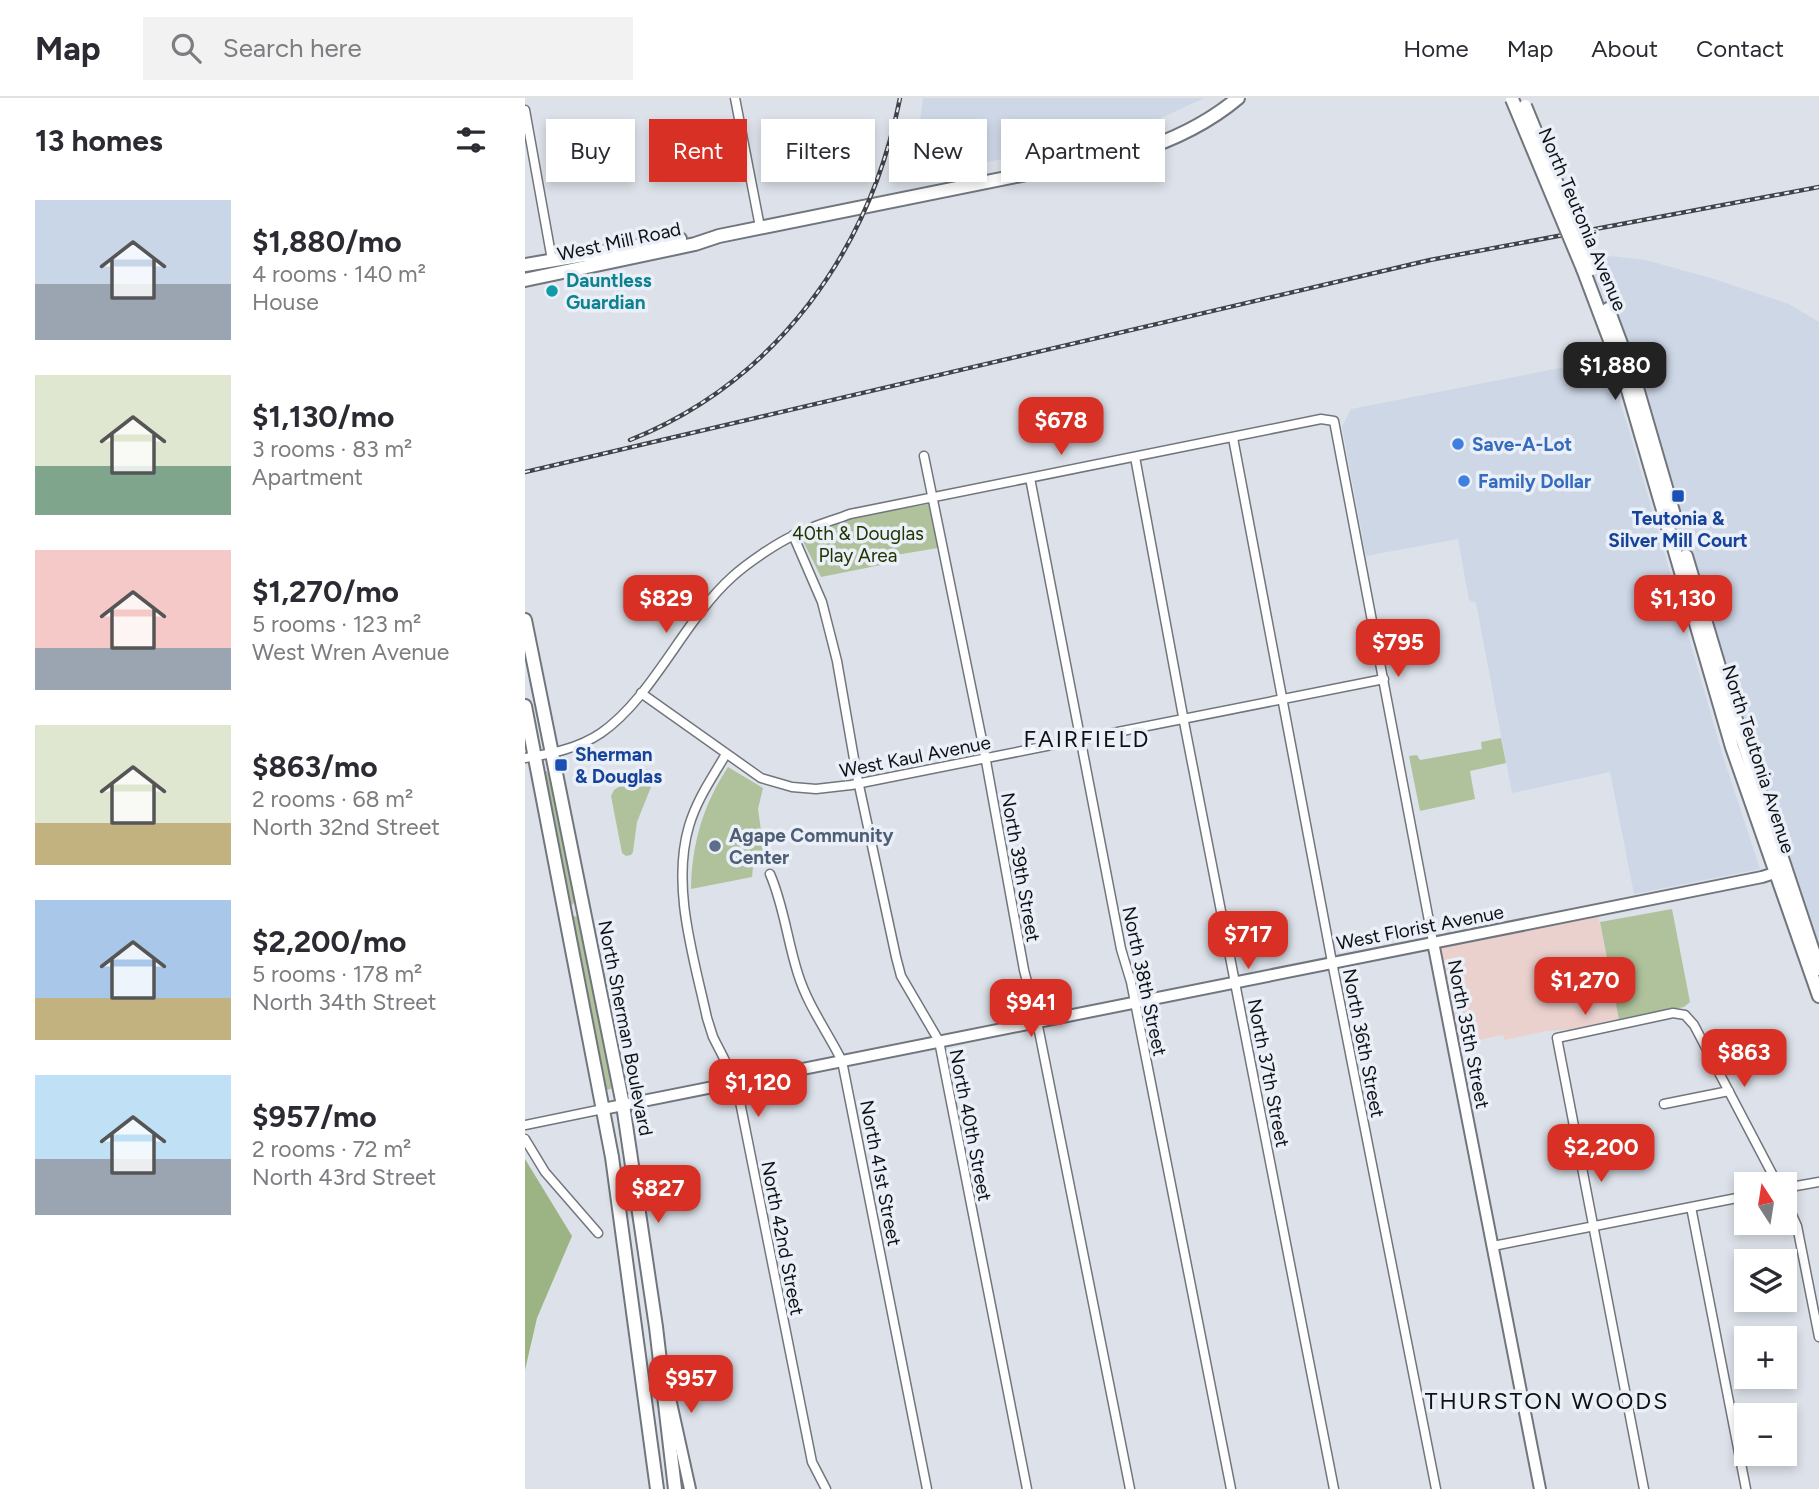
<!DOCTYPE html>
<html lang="en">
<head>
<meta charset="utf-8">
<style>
  body { margin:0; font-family:Figtree,sans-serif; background:#f2f2f3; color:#2b2b33; height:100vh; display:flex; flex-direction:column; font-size:26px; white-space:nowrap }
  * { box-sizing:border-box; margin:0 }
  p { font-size:23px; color:#7c7c81 }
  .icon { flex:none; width:38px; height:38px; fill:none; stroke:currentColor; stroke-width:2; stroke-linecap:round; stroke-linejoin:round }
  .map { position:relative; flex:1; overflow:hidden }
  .drawer { display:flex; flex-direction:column; background:#fff; width:525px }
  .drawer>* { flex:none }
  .banner { position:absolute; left:21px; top:21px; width:665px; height:63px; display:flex; gap:14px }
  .needle { width:46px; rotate:348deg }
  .tools { position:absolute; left:1209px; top:1074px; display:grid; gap:14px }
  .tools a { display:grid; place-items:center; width:63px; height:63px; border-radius:0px; background:#fff; box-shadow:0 4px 10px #0003; font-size:35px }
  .price { position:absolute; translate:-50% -60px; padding:0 16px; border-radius:14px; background:#d93025; color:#fff; font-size:23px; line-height:46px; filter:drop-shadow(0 2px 4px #0008) }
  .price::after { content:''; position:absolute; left:50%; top:42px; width:21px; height:16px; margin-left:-10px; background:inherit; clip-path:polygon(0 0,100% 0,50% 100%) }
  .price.on { background:#222; color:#fff }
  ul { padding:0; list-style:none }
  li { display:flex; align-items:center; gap:21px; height:175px; padding:0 35px }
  li span { display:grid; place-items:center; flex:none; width:196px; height:140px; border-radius:0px; color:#555 }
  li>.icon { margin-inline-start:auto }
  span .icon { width:84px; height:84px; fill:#fffc; stroke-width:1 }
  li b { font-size:30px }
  h2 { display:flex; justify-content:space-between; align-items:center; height:84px; padding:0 35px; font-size:30px }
  .chip { padding:0 24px; border-radius:0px; background:#fff; box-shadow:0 4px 10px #0003; font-size:24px; line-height:63px }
  .chip.on { background:#d93025; color:#fff }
  header { display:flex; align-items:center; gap:42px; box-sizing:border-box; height:98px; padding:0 35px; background:#fff; border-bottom:2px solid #e1e1e2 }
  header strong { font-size:33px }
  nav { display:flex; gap:38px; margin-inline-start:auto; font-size:24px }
  .search { width:490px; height:63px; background:#f2f2f3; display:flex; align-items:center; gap:18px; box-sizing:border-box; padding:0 24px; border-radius:0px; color:#7c7c81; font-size:26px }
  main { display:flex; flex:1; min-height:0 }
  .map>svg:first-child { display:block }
</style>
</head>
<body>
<header>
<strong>Map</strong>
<div class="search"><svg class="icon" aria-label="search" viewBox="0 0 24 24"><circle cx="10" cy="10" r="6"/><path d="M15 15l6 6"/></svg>Search here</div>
<nav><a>Home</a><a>Map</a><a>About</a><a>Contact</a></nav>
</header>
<main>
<section class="drawer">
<h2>13 homes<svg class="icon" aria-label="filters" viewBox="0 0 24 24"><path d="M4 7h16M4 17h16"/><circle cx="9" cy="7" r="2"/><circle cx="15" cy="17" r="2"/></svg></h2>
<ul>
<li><span style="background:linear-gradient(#c9d6e8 60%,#9aa5b1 0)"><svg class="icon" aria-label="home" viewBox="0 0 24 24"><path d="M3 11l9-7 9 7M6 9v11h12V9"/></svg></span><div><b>$1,880/mo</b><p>4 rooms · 140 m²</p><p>House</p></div></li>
<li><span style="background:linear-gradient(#dfe7d0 65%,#7fa58c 0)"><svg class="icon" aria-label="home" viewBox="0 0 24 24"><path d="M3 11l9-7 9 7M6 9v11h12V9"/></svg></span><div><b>$1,130/mo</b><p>3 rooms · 83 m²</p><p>Apartment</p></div></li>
<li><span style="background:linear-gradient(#f6c9c9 70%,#9aa5b1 0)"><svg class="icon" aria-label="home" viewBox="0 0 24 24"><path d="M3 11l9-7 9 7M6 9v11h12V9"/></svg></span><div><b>$1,270/mo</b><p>5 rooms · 123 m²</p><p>West Wren Avenue</p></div></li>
<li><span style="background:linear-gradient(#dfe7d0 70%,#c2b280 0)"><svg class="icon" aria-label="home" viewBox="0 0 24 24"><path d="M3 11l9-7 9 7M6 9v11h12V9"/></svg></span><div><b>$863/mo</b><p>2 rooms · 68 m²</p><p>North 32nd Street</p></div></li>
<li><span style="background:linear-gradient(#a9c7e8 70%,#c2b280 0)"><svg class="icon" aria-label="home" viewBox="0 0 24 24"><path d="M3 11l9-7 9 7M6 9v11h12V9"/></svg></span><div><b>$2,200/mo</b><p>5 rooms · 178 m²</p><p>North 34th Street</p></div></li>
<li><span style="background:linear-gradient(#bfe0f5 60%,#9aa5b1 0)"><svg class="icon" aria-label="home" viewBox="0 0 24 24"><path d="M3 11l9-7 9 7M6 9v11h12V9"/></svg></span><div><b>$957/mo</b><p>2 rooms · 72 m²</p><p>North 43rd Street</p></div></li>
</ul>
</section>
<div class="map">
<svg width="1294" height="1391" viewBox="0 0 1294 1391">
  <rect width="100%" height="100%" fill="#dde2ea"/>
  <!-- built -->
  <path fill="#ced7e6" d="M398,0H679L615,30L387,81Z
    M1060,155L1121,162L1189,181L1264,206L1294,224V871L1193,567L1148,414L1090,226Z
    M1081,261L1104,332L1198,658L1235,771L1109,796L1085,674L987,695L951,505L944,502L933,441L841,458L817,329L826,311Z"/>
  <!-- education -->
  <path fill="#ebd1ce" d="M1072,811L1094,922L1050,931L1021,933L980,942L978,937L928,947L908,844Z"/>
  <!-- green -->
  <path fill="#afc29c" d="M404,406L413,450L365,458L366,465L296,479L277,441C314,417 362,414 404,406Z
    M976,640L981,665L945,673L950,701L895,713L884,658L892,657L895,662L957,651L956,644Z
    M203,669L238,690L233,711L240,761L228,769L227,779L166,791C167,745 178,707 203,669Z
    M122,671L129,673L130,679L112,724L108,754L106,757L101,758L97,755L86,698L89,692Z
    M22,673C34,716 42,759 51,802L47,807H44L17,674Z
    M1147,811L1165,904L1159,909L1094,922L1075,824Z
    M53,818L88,990L79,993L45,819Z"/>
  <!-- forest -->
  <path fill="#9cb484" d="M0,1061L47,1138L12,1220L0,1272Z"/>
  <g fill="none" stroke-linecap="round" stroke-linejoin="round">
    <!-- minor casing -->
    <g stroke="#71767d" stroke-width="11">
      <path id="minor" d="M210,0L235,129
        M0,12L27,162
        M708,340L807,864L911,1391
        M399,358L459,652L499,872L512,923L605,1391
        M610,359L660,629L809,1391
        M505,380L596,851L606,884L706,1391
        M268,437L297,504L312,563L332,678L371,859L376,878L414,943L502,1391
        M116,595L236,680L267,689L291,691L326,687L859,581
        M201,656C187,680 172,701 164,728C146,789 169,860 182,920L188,939L211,984L287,1364L301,1391
        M0,660C26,656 54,650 76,635C128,599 159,522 207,479C221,466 253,444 270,437C287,428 307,423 325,416L796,321L809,323L908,844
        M245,776C259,808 262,842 273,876C283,908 302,933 317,963L402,1391
        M1139,1006L1204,993
        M0,1027L78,1011
        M0,1041L20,1074L73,1135
        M1260,1090L1294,1084
        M1260,1101L1272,1128L1294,1239
        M1166,1109L1221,1391
        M968,1148L1222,1098
        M1119,1391L1032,940L1148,915L1160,917L1169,927L1253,1087"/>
    </g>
    <!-- tertiary casing -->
    <g stroke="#71767d" stroke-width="14">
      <path id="tertiary" d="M908,844L1015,1391
        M78,1011L1237,779L1259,772
        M143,1291L165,1391"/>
    </g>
    <!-- secondary casing -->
    <g stroke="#71767d" stroke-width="16">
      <path id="secondary" d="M0,167L155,141
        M1058,171L1101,285L1207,649L1294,898
        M0,182L170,146L194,138L610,54C648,42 682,26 713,0
        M1083,211L1110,283L1149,417
        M1161,458L1201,592L1294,871
        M0,522L98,1007L131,1229L150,1391
        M0,608L87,1059L132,1391"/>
    </g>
    <!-- minor -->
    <use href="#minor" stroke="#fff" stroke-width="8"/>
    <!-- tertiary -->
    <use href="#tertiary" stroke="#fff" stroke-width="10"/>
    <!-- secondary -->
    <use href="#secondary" stroke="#fff" stroke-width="12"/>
    <!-- rail casing -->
    <g stroke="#414348" stroke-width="4.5">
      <path id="rail" d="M105,342C252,283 345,152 375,0
        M0,374L905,162L1294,89"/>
    </g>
    <!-- rail -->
    <use href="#rail" stroke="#eaeff8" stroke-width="2" stroke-dasharray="5" stroke-linecap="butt"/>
    <!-- secondary-bridge casing -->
    <g stroke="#71767d" stroke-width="16" stroke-linecap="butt">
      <path id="secondary-bridge" d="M987,1L1058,171
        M1000,8L1067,171"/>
    </g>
    <!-- secondary-bridge -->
    <use href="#secondary-bridge" stroke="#fff" stroke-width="12"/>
  </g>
  <!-- markers -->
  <circle fill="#0f9aa8" stroke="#eaeff8" stroke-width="2.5" cx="27" cy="193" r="7"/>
  <g fill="#3f7fe0" stroke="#eaeff8" stroke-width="2.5">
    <circle cx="933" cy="346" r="7"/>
    <circle cx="939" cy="383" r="7"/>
  </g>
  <g fill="#1a4fb4" stroke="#eaeff8" stroke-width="2.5">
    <rect x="1146" y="391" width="14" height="14" rx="3.5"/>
    <rect x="29" y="660" width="14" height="14" rx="3.5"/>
  </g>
  <circle fill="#5c6f8a" stroke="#eaeff8" stroke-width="2.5" cx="190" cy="748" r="7"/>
  <g text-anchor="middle" stroke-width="7" stroke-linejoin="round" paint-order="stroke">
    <!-- street labels -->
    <g font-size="19" fill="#0f1114" stroke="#eaeff8">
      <text transform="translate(1058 121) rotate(67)" y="7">North Teutonia Avenue</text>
      <text transform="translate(94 143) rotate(-12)" y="7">West Mill Road</text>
      <text transform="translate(390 658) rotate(-11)" y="7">West Kaul Avenue</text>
      <text transform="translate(1234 661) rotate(72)" y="7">North Teutonia Avenue</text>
      <text transform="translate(496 769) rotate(80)" y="7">North 39th Street</text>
      <text transform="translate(895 829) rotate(-11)" y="7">West Florist Avenue</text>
      <text transform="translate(620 883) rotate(78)" y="7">North 38th Street</text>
      <text transform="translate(101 930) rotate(79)" y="7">North Sherman Boulevard</text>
      <text transform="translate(944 936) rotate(79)" y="7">North 35th Street</text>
      <text transform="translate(839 945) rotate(79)" y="7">North 36th Street</text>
      <text transform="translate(744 975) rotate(79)" y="7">North 37th Street</text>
      <text transform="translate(446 1027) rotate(79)" y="7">North 40th Street</text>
      <text transform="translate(356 1075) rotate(79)" y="7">North 41st Street</text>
      <text transform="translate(258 1140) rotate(79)" y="7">North 42nd Street</text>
    </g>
    <!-- culture labels -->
    <g font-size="19" font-weight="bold" fill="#0d838f" stroke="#eaeff8" text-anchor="start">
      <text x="41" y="189">Dauntless<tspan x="41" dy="22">Guardian</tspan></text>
    </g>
    <!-- shop labels -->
    <g font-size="19" font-weight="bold" fill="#366cbe" stroke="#eaeff8" text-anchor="start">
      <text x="947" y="353">Save-A-Lot</text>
      <text x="953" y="390">Family Dollar</text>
    </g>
    <!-- transit labels -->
    <g font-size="19" font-weight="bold" fill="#164399" stroke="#eaeff8">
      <text x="1153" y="427">Teutonia &amp;<tspan x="1153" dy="22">Silver Mill Court</tspan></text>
      <text x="50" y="663" text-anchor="start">Sherman<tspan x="50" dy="22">&amp; Douglas</tspan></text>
    </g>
    <!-- park labels -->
    <g font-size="19" fill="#203500" stroke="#eaeff8">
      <text x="333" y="442">40th &amp; Douglas<tspan x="333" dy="22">Play Area</tspan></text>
    </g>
    <!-- service labels -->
    <g font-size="19" font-weight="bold" fill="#4e5e75" stroke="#eaeff8" text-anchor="start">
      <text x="204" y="744">Agape Community<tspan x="204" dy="22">Center</tspan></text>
    </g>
    <!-- quarter labels -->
    <g font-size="23" letter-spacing="2" fill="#0f1114" stroke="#eaeff8">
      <text x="562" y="649">FAIRFIELD</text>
      <text x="1022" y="1311">THURSTON WOODS</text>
    </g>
  </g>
</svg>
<div class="tools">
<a><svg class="needle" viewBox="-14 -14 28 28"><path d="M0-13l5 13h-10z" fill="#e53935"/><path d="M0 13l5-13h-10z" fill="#7c7c81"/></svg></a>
<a><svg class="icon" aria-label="layers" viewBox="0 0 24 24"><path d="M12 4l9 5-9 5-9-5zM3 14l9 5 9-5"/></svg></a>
<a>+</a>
<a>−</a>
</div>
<b class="price on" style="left:1090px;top:304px">$1,880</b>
<b class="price" style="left:536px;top:359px">$678</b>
<b class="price" style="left:141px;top:537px">$829</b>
<b class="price" style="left:1158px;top:537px">$1,130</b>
<b class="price" style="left:873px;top:581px">$795</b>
<b class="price" style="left:723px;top:873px">$717</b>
<b class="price" style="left:1060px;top:919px">$1,270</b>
<b class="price" style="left:506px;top:941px">$941</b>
<b class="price" style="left:1219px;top:991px">$863</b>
<b class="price" style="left:233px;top:1021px">$1,120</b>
<b class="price" style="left:1076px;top:1086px">$2,200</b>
<b class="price" style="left:133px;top:1127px">$827</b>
<b class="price" style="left:166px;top:1317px">$957</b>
<div class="banner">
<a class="chip">Buy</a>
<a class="chip on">Rent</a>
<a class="chip">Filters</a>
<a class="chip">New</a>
<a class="chip">Apartment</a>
</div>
</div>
</main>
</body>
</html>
